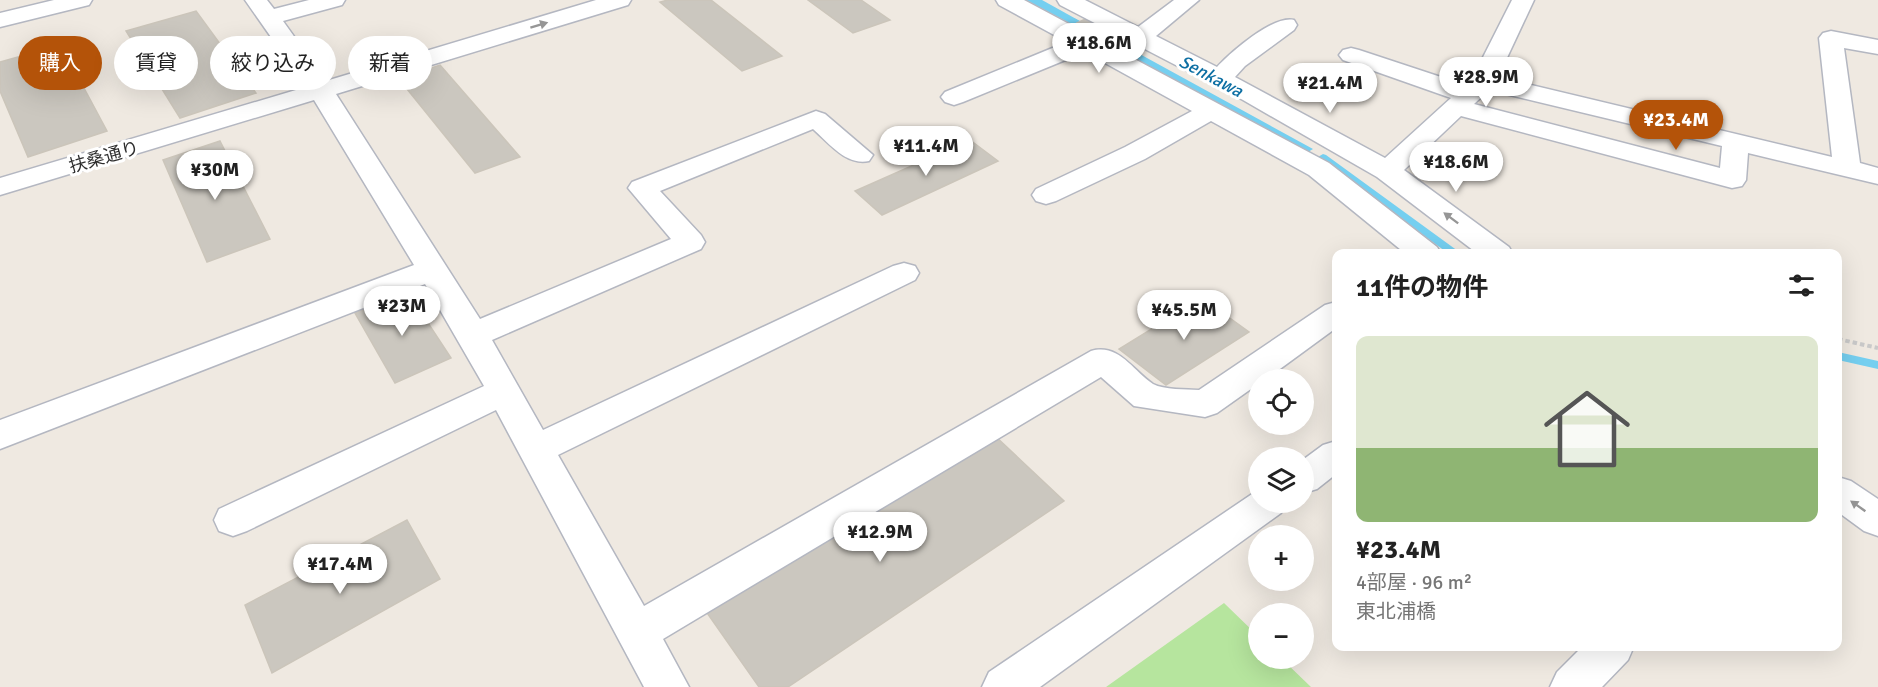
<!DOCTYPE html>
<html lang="ja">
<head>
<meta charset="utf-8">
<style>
  body { margin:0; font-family:Signika,"Noto Sans JP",sans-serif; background:#f2f2f2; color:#222; height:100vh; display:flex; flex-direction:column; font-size:22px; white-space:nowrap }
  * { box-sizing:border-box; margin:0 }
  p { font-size:20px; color:#767676 }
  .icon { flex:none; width:33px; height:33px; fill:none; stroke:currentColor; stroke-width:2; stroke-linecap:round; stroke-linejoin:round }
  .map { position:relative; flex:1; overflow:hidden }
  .sheet { position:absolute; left:1332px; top:249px; width:510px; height:402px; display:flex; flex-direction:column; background:#fff; border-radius:12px; box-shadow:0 6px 24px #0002 }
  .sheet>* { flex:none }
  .top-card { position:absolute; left:18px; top:36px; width:570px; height:54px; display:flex; gap:12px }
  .buttons { position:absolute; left:1248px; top:369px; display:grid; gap:12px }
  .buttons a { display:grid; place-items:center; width:66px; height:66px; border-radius:50%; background:#fff; box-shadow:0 6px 24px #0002; font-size:30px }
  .price { position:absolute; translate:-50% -51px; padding:0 14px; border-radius:21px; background:#fff; color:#222; font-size:20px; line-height:39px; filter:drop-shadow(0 2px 3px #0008) }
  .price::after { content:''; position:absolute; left:50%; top:36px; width:18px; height:14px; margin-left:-9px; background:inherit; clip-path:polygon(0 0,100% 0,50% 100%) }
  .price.selected { background:#b45309; color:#fff }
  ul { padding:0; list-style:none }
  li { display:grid; align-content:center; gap:12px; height:318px; padding:0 24px }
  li+li { border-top:2px solid #e0e0e0 }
  li span { display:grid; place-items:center; height:186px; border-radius:12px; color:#555 }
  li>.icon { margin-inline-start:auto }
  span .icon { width:108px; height:108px; fill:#fffc; stroke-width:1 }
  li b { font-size:26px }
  h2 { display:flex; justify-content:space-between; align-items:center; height:72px; padding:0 24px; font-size:26px }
  .tag { padding:0 21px; border-radius:27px; background:#fff; box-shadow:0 6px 24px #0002; font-size:21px; line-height:54px }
  .tag.selected { background:#b45309; color:#fff }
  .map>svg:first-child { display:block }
</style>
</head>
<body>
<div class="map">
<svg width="1878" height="687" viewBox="0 0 1878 687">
  <rect width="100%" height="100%" fill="#efe9e1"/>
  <!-- green -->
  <path fill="#b6e59e" d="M1224,603L1258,636V658L1282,659L1311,687H1106Z"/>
  <!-- water -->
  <path fill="#75cff0" d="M1026,0H1042L1087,25L1079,28Z"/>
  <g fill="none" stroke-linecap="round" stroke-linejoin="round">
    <!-- stream -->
    <path fill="#75cff0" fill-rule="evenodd" d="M1068,18H1074L1313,149L1308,152L1305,151L1068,22Z
      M1323,154L1326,155L1462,254H1449L1320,159L1318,157Z
      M1838,352L1878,361V369L1838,360Z"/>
  </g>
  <!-- building -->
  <path fill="#cbc7bf" stroke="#cbc5ba" stroke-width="1.5" d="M668,0H711L782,56L742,71L660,2Z
    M808,0H861L890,20L853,33Z
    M196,11L256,93L180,118L126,31Z
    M61,45L107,131L28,157L0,91V62Z
    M440,65L520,157L475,173L399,79Z
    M970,140L998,161L882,215L855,191Z
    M220,141L270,239L207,262L163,160Z
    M407,291L451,358L395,383L355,313Z
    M1202,298L1249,332L1166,385L1119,349Z
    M993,434L1064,501L788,687H759L705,610Z
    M407,520L440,579L272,673L245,605Z"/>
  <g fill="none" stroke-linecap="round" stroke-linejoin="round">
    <!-- minor-tunnel -->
    <path stroke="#c8c4bd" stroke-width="25" stroke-dasharray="25 13" stroke-linecap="butt" d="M1081,34L1101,25"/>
    <!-- minor casing -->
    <g stroke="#b4b7c1" stroke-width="3">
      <path id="minor" d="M54,0H92L89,5L0,27V13Z
        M245,0H267L274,9L309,0H345L342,5L283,21L326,81L596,0H631L628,5L336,94L480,319L671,239L628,188L632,182L816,111L825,114L873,155L869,161C846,166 829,143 813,129L660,191L701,235L705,242L701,249L492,340L543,430L893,266L904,263L915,266L919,273L915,280L558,455L644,606L1091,351C1119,343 1132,370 1153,384C1164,390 1186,389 1199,390L1325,305L1336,302V328L1265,380H1258V384L1217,413L1205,417L1134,406L1101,377L663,639L689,687H644L496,410L247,531L233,536L219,531L214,520L219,509L484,386L425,284L0,449V420L414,265L314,100L0,195V178L306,87Z
        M996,0H1024L1329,163L1437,247L1441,254H1406L1309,175L1211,121L1145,159L1056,201L1046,204L1036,201L1032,195L1036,189L1125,147L1192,111L1085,52L963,102L954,105L945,102L941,97L945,92L1067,42L999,5Z
        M1057,0H1085L1138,27L1174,0H1199L1156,36L1217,67C1231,52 1273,15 1294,20L1297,25L1294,30L1245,66L1235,77L1385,158L1451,98L1343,60L1339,55L1343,50L1351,48L1359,50L1465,85L1473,77L1512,0H1534L1498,77L1832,157L1819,38L1823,33L1831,31L1878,40V54L1844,48L1860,163L1878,168V184L1748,153L1746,180L1742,186L1732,188L1461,116L1404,170L1509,247L1513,254H1478L1377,177L1243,100L1060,5ZM1489,90L1722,146L1720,168L1474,104Z
        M1336,441V474L1317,489L1304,493V459L1323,445Z
        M1838,477L1851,481L1878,499V536L1864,531L1838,512Z
        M1258,490V502H1287L1281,513L1040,687H982L989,672Z
        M1583,646H1634L1628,660L1602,687H1550L1557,672Z"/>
    </g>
    <!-- path -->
    <path stroke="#c9c9c9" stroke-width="4" stroke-dasharray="4.5 3" stroke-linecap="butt" d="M1838,339L1878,348"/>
    <!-- minor -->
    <use href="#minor" fill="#fff" fill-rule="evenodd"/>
  </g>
  <!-- one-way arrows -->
  <defs><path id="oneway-solid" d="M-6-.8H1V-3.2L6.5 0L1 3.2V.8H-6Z" transform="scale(1.5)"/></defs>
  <g fill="#969696">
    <use href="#oneway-solid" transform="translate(539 25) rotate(-17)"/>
    <use href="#oneway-solid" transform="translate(1451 218) rotate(-143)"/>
    <use href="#oneway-solid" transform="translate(1858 506) rotate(-145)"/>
  </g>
  <g text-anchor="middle" stroke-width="6" stroke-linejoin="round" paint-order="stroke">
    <!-- far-water labels -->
    <g font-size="18" font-style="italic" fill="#0d6fa3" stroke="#fff">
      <text transform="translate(1211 76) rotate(28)" y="6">Senkawa</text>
    </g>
    <!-- far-street labels -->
    <g font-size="18" fill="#2e2e2e" stroke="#fff">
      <text transform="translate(104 157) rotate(-16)" y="6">扶桑通り</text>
    </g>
  </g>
</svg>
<div class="buttons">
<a><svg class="icon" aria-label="locate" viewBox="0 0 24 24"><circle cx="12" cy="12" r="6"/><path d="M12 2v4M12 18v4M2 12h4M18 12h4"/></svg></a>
<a><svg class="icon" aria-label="layers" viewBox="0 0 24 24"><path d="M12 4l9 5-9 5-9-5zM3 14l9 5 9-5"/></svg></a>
<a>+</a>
<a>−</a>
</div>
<b class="price" style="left:1099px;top:74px">¥18.6M</b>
<b class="price" style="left:1486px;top:108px">¥28.9M</b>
<b class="price" style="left:1330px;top:114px">¥21.4M</b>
<b class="price selected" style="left:1676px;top:151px">¥23.4M</b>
<b class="price" style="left:926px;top:177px">¥11.4M</b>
<b class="price" style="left:1456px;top:193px">¥18.6M</b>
<b class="price" style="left:215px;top:201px">¥30M</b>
<b class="price" style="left:402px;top:337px">¥23M</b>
<b class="price" style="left:1184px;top:341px">¥45.5M</b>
<b class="price" style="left:880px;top:563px">¥12.9M</b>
<b class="price" style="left:340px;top:595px">¥17.4M</b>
<div class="top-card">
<a class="tag selected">購入</a>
<a class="tag">賃貸</a>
<a class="tag">絞り込み</a>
<a class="tag">新着</a>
</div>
<section class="sheet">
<h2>11件の物件<svg class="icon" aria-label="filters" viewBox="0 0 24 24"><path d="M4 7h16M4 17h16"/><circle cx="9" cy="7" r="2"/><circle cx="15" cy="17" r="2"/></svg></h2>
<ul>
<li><span style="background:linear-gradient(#dfe7d0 60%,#8fb573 0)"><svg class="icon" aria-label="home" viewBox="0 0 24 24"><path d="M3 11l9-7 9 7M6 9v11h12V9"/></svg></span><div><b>¥23.4M</b><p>4部屋 · 96 m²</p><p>東北浦橋</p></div></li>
</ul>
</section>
</div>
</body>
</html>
